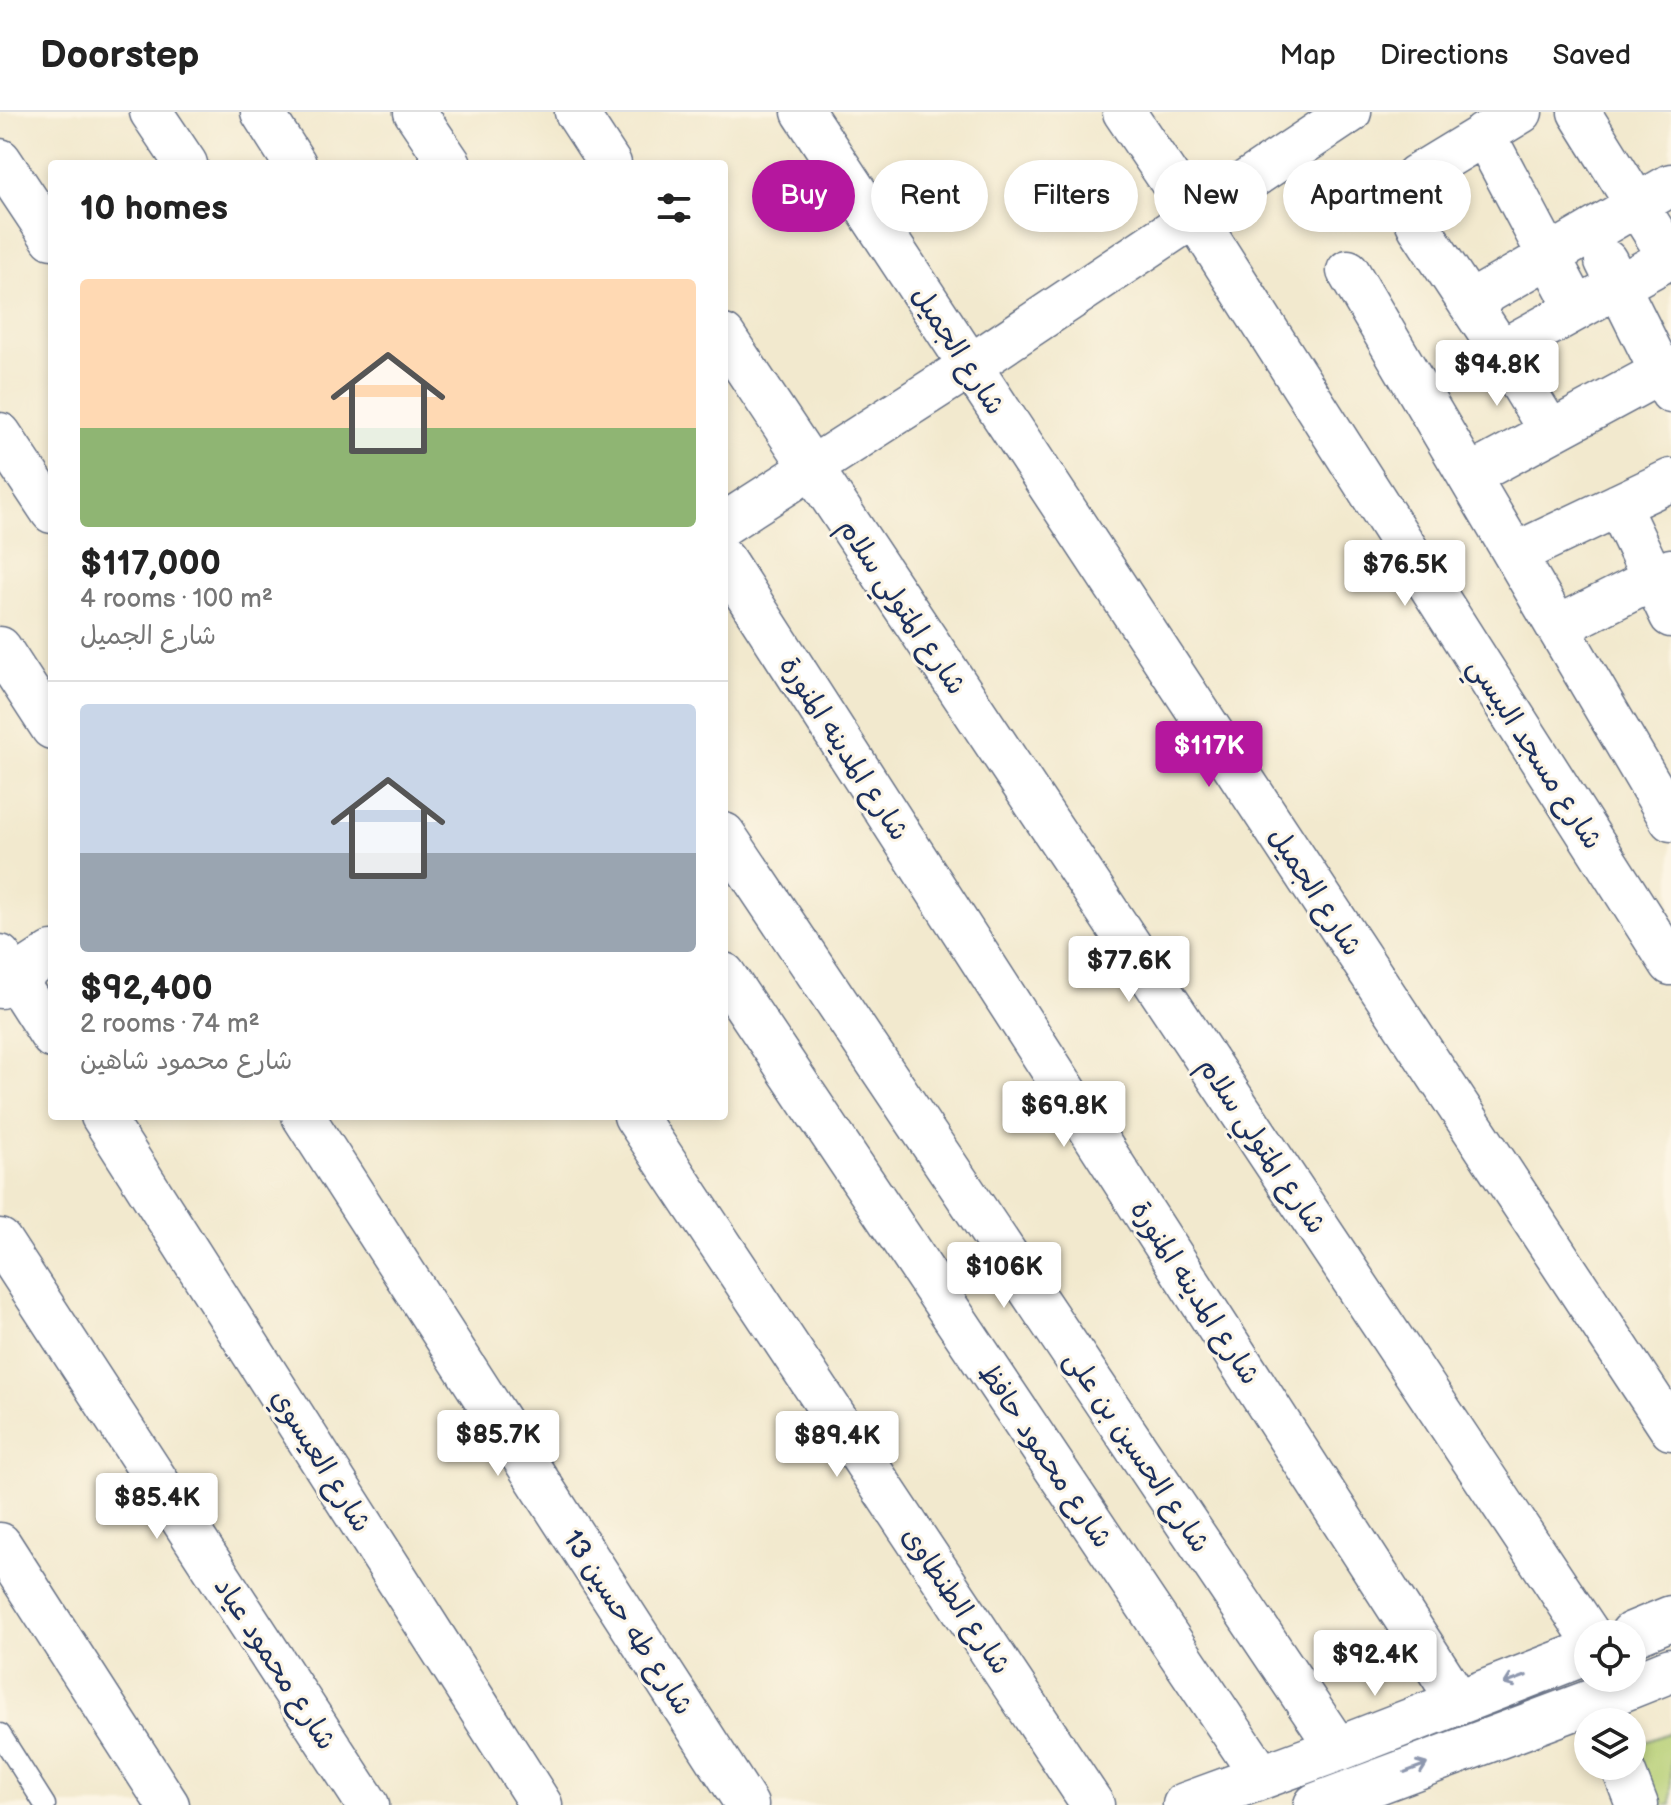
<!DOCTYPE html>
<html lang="en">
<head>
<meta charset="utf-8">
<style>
  body { margin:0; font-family:"Balsamiq Sans","Playpen Sans Arabic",sans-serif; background:#f6f6f6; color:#222; height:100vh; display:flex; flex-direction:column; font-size:30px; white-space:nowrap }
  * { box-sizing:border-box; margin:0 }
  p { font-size:26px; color:#767676 }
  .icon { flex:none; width:44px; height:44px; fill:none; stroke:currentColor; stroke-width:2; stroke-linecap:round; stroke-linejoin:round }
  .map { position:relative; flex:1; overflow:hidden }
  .drawer { position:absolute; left:48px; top:48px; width:680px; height:960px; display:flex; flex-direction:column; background:#fff; border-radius:8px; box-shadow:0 4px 12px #0003 }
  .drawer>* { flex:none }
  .top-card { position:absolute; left:752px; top:48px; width:760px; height:72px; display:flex; gap:16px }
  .controls { position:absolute; left:1574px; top:1508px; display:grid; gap:16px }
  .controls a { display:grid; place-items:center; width:72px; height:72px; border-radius:50%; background:#fff; box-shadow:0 4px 12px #0003; font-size:40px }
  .price { position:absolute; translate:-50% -68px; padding:0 18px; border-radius:8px; background:#fff; color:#222; font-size:26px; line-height:52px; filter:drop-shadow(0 2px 4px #0008) }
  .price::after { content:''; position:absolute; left:50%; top:48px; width:24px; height:18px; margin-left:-12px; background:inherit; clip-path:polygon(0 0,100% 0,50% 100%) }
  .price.on { background:#b5179e; color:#fff }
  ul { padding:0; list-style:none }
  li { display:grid; align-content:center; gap:16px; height:424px; padding:0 32px }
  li+li { border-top:2px solid #e0e0e0 }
  li span { display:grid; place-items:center; height:248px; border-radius:8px; color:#555 }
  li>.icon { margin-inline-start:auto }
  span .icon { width:144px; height:144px; fill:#fffc; stroke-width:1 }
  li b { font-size:34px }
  h2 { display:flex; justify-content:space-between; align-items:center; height:96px; padding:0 32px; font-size:34px }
  .tag { padding:0 28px; border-radius:36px; background:#fff; box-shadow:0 4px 12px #0003; font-size:28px; line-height:72px }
  .tag.on { background:#b5179e; color:#fff }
  header { display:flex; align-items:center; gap:48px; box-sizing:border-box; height:112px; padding:0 40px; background:#fff; border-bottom:2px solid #e0e0e0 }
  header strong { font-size:38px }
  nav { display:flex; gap:44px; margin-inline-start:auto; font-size:28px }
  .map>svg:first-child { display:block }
</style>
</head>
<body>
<header>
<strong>Doorstep</strong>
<nav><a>Map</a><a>Directions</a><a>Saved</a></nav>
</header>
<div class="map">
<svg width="1671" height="1693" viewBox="0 0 1671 1693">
  <rect width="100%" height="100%" fill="#fcf5e5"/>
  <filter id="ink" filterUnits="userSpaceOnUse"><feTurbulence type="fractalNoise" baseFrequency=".0125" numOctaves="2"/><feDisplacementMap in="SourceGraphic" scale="16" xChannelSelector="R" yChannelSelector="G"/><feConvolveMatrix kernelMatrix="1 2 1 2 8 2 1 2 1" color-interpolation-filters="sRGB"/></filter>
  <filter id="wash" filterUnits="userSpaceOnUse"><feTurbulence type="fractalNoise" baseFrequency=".006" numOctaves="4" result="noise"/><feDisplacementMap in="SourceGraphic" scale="32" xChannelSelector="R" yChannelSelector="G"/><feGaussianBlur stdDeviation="1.8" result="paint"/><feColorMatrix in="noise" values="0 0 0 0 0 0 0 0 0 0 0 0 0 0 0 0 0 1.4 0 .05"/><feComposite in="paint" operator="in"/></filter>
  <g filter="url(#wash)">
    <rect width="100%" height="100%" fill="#f2e9ce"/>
    <!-- green -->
    <path fill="#b6cf74" stroke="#687f69" stroke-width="2" d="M1671,1620V1693H1646L1632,1654V1635Z"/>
  </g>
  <g filter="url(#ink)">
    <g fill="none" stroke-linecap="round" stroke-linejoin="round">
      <!-- service casing -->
      <g stroke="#667085" stroke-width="23">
        <path id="service" d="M0,1622L45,1693"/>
      </g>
      <!-- minor casing -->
      <g stroke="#667085" stroke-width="45">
        <path id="minor" d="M151,0L186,52
          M262,0L295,52
          M415,0L450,52
          M576,0L610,52
          M803,0L1671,1317
          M1124,0L1195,105L1671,852
          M1521,0L1416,64L1407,73L1406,87L1419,115L1501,239L1671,145
          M1579,0L1670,146
          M1484,22L1577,197
          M0,48L52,126
          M1606,149L1671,280
          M1348,159L1671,708
          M1469,191L1671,73
          M724,224L1589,1522
          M1501,239L1550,319
          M0,322L52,400
          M1469,364L1671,255
          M1618,393L1671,504
          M724,412L970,254L1350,0
          M1515,442L1671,368
          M724,448L1459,1590
          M1558,515L1671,458
          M0,536L52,616
          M724,722L1338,1637
          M0,844L52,925
          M724,862L1262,1665
          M0,875L52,841
          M102,1004L541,1693
          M303,1004L747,1693
          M635,1004L1093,1693
          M0,1128L368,1693
          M0,1432L168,1693
          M1622,1654L1637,1693"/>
      </g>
      <!-- secondary casing -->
      <g stroke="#667085" stroke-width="47">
        <path id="secondary" d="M1632,1522L1671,1506
          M1185,1693L1338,1637L1588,1540
          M1316,1693L1596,1588L1671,1558"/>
      </g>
      <!-- service -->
      <use href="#service" stroke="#fff" stroke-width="20"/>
      <!-- minor -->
      <use href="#minor" stroke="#fff" stroke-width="42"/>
      <!-- secondary -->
      <use href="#secondary" stroke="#fff" stroke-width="44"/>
    </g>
    <!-- one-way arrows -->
    <defs><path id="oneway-shaft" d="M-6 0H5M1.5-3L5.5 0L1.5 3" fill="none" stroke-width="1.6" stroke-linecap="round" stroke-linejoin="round" transform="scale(2)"/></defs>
    <g stroke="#8d97ae">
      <use href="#oneway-shaft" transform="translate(1515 1568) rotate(159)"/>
      <use href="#oneway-shaft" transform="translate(1416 1656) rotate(-21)"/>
    </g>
  </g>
  <g text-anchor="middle" stroke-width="6" stroke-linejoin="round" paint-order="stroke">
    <!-- street labels -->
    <g font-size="28" fill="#1b2f5e" stroke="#fcf5e5">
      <text transform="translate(959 238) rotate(57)" y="10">شارع الجميل</text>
      <text transform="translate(903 494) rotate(56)" y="10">شارع المتولي سلام</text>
      <text transform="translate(845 636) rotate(57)" y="10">شارع المدينه المنورة</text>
      <text transform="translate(1536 641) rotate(57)" y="10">شارع مسجد البيسي</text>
      <text transform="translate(1316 779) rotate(57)" y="10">شارع الجميل</text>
      <text transform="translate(1263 1033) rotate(56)" y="10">شارع المتولي سلام</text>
      <text transform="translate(1196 1180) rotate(57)" y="10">شارع المدينه المنورة</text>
      <text transform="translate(1138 1339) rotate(56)" y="10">شارع الحسين بن على</text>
      <text transform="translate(1046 1343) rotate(56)" y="10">شارع محمود حافظ</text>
      <text transform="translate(322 1348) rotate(58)" y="10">شارع العيسوي</text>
      <text transform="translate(957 1488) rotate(56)" y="10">شارع الطنطاوى</text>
      <text transform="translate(629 1510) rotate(57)" y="10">شارع طه حسين 13</text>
      <text transform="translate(276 1551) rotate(57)" y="10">شارع محمود عياد</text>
    </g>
  </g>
</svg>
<div class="controls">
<a><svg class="icon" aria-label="locate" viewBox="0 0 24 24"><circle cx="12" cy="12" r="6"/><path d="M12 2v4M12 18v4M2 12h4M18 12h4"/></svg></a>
<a><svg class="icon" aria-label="layers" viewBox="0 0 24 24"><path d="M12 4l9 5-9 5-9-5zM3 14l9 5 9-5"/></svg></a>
</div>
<b class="price" style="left:1497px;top:296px">$94.8K</b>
<b class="price" style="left:1405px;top:496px">$76.5K</b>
<b class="price on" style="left:1209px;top:677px">$117K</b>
<b class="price" style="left:1129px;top:892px">$77.6K</b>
<b class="price" style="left:1064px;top:1037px">$69.8K</b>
<b class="price" style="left:1004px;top:1198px">$106K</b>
<b class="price" style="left:498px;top:1366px">$85.7K</b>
<b class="price" style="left:837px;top:1367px">$89.4K</b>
<b class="price" style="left:157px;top:1429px">$85.4K</b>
<b class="price" style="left:1375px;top:1586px">$92.4K</b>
<div class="top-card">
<a class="tag on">Buy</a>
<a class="tag">Rent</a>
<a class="tag">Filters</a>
<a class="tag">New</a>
<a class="tag">Apartment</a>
</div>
<section class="drawer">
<h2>10 homes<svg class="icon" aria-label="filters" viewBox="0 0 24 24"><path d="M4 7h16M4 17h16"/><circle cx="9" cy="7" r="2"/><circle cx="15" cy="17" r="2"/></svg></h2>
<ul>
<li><span style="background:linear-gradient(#ffd9b3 60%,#8fb573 0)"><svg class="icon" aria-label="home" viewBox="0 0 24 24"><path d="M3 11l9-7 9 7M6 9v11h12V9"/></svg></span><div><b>$117,000</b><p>4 rooms · 100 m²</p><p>شارع الجميل</p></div></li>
<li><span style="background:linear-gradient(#c9d6e8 60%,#9aa5b1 0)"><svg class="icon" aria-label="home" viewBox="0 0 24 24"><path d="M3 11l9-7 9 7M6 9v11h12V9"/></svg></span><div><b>$92,400</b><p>2 rooms · 74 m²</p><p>شارع محمود شاهين</p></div></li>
</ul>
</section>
</div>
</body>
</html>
